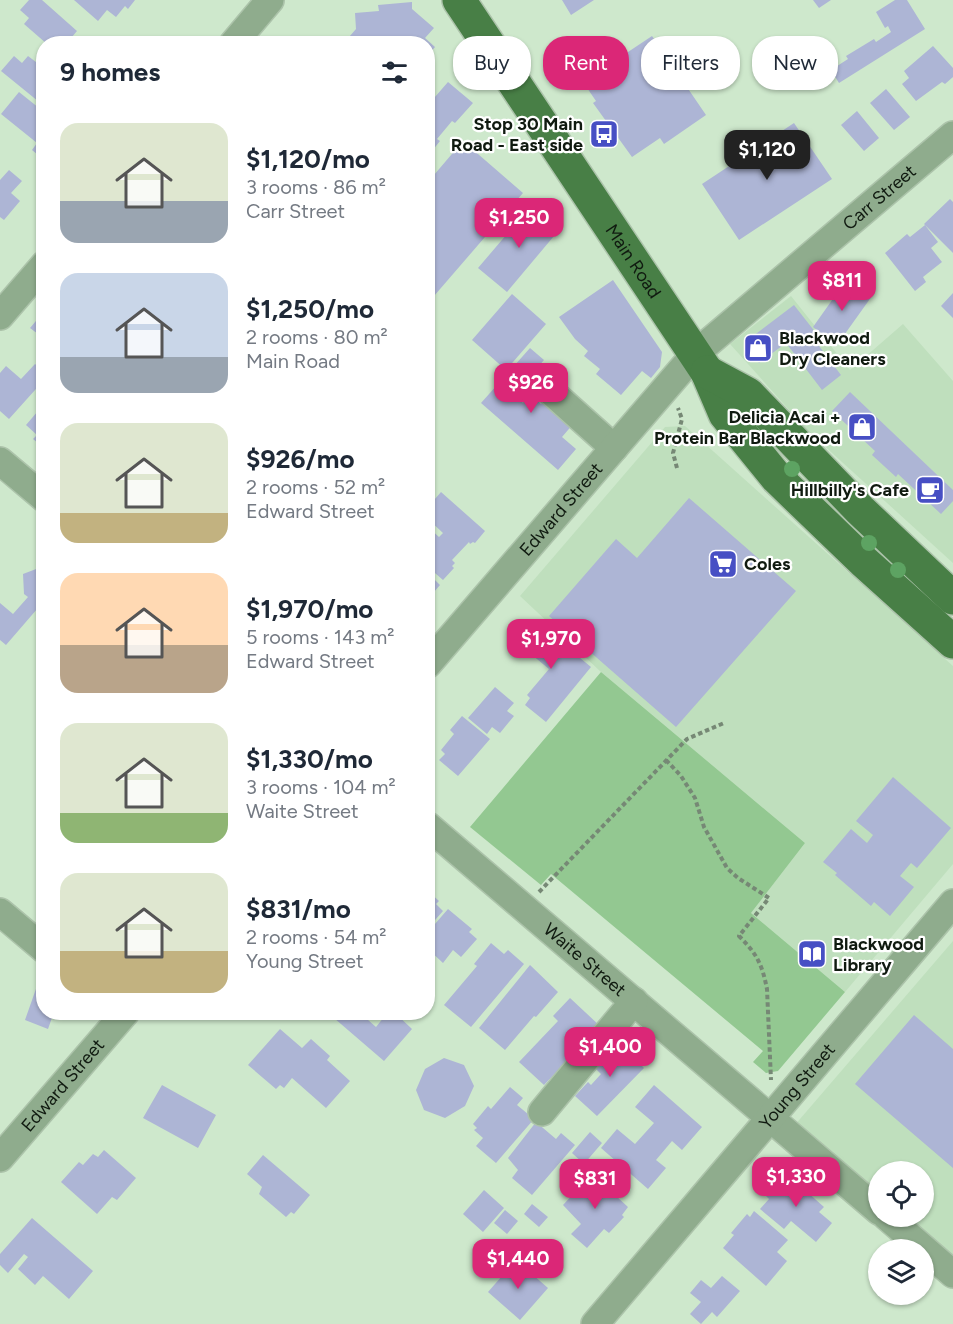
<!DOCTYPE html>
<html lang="en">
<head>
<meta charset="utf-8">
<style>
  body { margin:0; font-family:Figtree,sans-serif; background:#f2f2f3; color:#1f2937; height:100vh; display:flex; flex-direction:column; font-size:22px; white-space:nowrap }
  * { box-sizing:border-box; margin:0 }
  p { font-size:20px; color:#747a83 }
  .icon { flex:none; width:33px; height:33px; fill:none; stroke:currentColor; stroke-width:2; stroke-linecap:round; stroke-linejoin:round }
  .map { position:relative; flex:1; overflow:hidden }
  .side { position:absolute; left:36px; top:36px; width:399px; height:984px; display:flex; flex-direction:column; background:#fff; border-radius:24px; box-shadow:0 2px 4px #0004 }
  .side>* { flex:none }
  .banner { position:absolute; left:453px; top:36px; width:410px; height:54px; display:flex; gap:12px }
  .tools { position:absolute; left:868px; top:1161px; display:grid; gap:12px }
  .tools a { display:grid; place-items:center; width:66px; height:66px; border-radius:50%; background:#fff; box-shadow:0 2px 4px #0004; font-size:30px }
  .price { position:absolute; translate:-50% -51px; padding:0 14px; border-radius:12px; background:#db2777; color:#fff; font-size:20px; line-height:39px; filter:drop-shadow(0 2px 3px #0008) }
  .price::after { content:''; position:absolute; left:50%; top:36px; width:18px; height:14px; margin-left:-9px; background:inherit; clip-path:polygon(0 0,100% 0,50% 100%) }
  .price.selected { background:#222; color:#fff }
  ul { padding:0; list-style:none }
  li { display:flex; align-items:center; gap:18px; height:150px; padding:0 24px }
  li span { display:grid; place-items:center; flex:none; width:168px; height:120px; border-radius:18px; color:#555 }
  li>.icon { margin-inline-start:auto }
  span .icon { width:72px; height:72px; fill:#fffc; stroke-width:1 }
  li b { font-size:26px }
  h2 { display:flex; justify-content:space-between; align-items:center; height:72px; padding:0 24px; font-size:26px }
  .chip { padding:0 21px; border-radius:24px; background:#fff; box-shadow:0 2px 4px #0004; font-size:21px; line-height:54px }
  .chip.selected { background:#db2777; color:#fff }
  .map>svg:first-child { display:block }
</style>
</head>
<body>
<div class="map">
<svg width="953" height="1324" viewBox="0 0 953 1324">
  <rect width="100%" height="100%" fill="#cee8cc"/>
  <!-- built -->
  <path fill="#bfdfbd" d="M791,296L850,370L903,324L953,381V563L809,432L730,344Z
    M685,426L953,666V864L845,992L751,913L805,843L601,672L520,596L665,427Z
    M953,941V1260L902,1217L924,1216V1172H879V1197L794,1126Z"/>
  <!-- green -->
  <path fill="#93c891" d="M601,672L805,843L751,913L845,992L778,1071L766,1073L753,1062L763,1051L551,874L541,885L470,827Z"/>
  <!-- building -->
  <path fill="#adb5d5" d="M29,0H42L77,31L66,44H47L24,24L29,18L20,10Z
    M74,0H135L128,9L125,6L116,17L107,10L98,21Z
    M562,0H594L571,15Z
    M813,0H831L819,8Z
    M895,0H907L925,29L839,83L831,70L848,59L846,56L874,39L876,42L891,32L888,26L885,28L876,12Z
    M412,2V9L434,28L425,38L435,47L428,55V44H343L356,29L355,13L379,11L378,5Z
    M652,36L706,115L664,144L660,138L632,157L593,103L596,101L583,82Z
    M933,46L953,68V77L945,84L942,82L916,101L902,84L909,78L904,71Z
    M14,56L22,63L28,56L44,68V106L1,71Z
    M448,82L473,103L455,123L452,121L437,139L440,141L428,156V105Z
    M886,89L910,117L894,130L870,103Z
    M19,92L44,112V160L32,150L37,143L1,114Z
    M857,111L879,138L864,151L841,125Z
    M794,123L832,179L739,240L702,184Z
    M463,141L523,193L428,303V182Z
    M9,170L22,181L11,193L20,201L4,220L0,217V180Z
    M950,199L953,202V253L924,224Z
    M531,206L559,230L507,292L478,268Z
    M925,225L938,242L931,248L942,262L923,277L926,282L915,291L885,253L907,234L910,237Z
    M847,279L872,296L837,345L813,327Z
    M613,280L662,352L660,367L651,378L642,371L621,395L596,374L600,369L584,356L588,351L575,339L559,317Z
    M953,293V318L941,306Z
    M512,294L546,324L506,370L472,340Z
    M794,305L823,342L819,346L841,375L822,390L786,343L759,363L744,343Z
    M41,315L44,317V342L40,339L42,337L30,328Z
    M530,348L544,360L514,395L523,403L531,394L541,404L543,402L574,423L562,437L576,449L558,470L481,403Z
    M35,364L44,371V380L9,419L0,411V373L6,366L21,379Z
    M850,392L953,490V501L941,514L898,474L896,477L872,455L875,451L832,411Z
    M44,404V448L33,439L37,435L26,425Z
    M441,492L485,531L475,543L473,542L470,544L469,542L452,560L455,563L452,566L454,568L443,580L428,567V527L439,537L443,533L428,519V507Z
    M689,498L796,591L676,727L549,616L616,539L637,558Z
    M44,566V601L6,645L0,640V603L13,614L28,597L24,594L23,574Z
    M428,573L440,585L428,599Z
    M533,619L591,667L546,722L525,705L530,698L527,695L549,669L520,645L524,640L519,636Z
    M495,687L514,703L507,711L514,716L500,733L492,727L487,734L468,718Z
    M462,716L490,739L458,776L439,760L445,754L441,750L454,734L450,730Z
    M893,777L951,828L917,868L911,863L900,876L914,887L890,916L874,902L871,906L835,875L837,873L823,862L851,829L867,843L873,835L856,821Z
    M428,891L439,901L436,904L443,911L428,928Z
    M448,909L472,929L469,932L477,939L461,957L453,950L443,963L428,949V932Z
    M491,943L504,954L508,950L524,964L471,1027L444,1005L477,966L474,964Z
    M530,965L558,992L536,1017L534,1016L505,1050L479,1028Z
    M43,969L44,1012H54L48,1029L25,1020Z
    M570,998L600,1026L544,1085L519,1062L558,1021L553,1016Z
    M327,1012H359L376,1027L388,1012H394L412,1029L384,1061Z
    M914,1015L953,1049V1168L855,1084Z
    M280,1029L302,1048L311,1039L330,1056L327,1060L350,1081L326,1108L292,1078L284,1088L280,1085L276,1089L248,1065Z
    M621,1039L633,1049L629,1053L644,1068L597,1116L575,1096L588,1082L591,1085L601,1074L595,1068Z
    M444,1058L464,1065L474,1086L465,1106L445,1118L424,1110L416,1090L425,1069Z
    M162,1085L216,1115L198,1148L143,1118Z
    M654,1085L702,1127L682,1150L672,1141L656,1160L666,1168L648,1189L601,1148L617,1129L635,1144L654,1123L635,1107Z
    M510,1087L523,1098L517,1105L534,1119L496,1163L476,1146L483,1138L474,1130L477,1128L473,1124L488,1106L491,1109Z
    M536,1122L556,1139L561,1133L575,1145L532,1195L512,1178L518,1170L508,1158Z
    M590,1132L602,1143L584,1164L572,1153Z
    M104,1150L136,1178L117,1200L112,1197L97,1214L61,1182L79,1162L83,1165L93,1154L98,1157Z
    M263,1155L310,1195L294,1214L291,1212L286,1217L259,1194L262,1187L247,1174Z
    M592,1174L628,1207L622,1215L624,1217L609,1233L604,1229L587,1248L571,1234L581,1224L563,1205Z
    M788,1175L824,1207L819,1212L832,1223L816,1242L791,1221L784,1229L760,1209L769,1199L765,1195L780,1178L784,1181Z
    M484,1190L504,1208L483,1232L463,1214Z
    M532,1204L548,1217L539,1227L524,1214Z
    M505,1210L518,1221L507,1234L494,1223Z
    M754,1211L788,1240L777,1252L787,1261L766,1286L723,1248L734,1235L731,1233L747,1214L750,1217Z
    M32,1218L93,1271L69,1299L43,1276L35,1285L18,1269L28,1257L24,1254L8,1273L0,1265V1254Z
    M516,1260L548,1288L520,1320L488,1292Z
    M722,1276L740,1291L717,1317L712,1312L701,1324L690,1314L701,1302L690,1293L701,1280L711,1288Z"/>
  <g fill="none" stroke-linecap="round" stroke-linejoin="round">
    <!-- minor casing -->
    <g stroke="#acc3aa" stroke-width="30">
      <g id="minor">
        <path d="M233,44L270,0"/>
        <path d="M0,316L44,265"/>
        <path d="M547,388L614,448"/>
        <path d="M0,461L44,498"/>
        <path id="s1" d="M428,664L695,354L953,135"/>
        <path id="s2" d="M428,826L879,1211"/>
        <path d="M0,912L44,949"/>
        <path d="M542,1112L634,1001"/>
        <path id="s3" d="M0,1158L126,1012"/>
        <path d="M886,1216L953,1274"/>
        <path id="s4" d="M595,1324L953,903"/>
      </g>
    </g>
    <!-- major casing -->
    <g stroke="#acc3aa" stroke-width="36">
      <g id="major">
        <path id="s5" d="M459,0L707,372L725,414L777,478L863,561L953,642"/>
        <path d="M707,372L748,394L860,510L953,598"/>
      </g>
    </g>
    <!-- path -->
    <path stroke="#768875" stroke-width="4" stroke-dasharray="4.5 3" stroke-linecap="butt" d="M677,468L673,453L682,419L678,408
      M666,760L681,776L695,798L704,827L727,868L738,878L769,898L739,936C757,954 762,964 767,989L771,1080
      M539,892L687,739L724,723"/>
    <!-- minor -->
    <use href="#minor" stroke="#8fac8d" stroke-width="27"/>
    <!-- major -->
    <use href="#major" stroke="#487f46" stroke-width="33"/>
  </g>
  <!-- trees -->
  <g fill="#5da362">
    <circle cx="792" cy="469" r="8"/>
    <circle cx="869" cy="543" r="8"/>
    <circle cx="898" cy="570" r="8"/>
  </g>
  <!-- icons -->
  <defs>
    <g id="bus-square" transform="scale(1.5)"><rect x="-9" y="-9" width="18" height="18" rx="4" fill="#474fc4" stroke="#fff"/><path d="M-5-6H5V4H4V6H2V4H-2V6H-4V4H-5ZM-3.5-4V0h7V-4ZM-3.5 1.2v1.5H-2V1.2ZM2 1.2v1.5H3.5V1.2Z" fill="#fff"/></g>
    <g id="shop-square" transform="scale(1.5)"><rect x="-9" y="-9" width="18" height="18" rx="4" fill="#474fc4" stroke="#fff"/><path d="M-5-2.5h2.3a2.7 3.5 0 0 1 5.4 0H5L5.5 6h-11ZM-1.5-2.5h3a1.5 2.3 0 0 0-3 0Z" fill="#fff"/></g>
    <g id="cafe-square" transform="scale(1.5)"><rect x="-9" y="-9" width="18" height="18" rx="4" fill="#474fc4" stroke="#fff"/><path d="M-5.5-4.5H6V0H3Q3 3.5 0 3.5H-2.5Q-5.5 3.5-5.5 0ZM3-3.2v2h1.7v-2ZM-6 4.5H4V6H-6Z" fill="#fff"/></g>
    <g id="supermarket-square" transform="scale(1.5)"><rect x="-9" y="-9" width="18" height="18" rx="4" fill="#474fc4" stroke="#fff"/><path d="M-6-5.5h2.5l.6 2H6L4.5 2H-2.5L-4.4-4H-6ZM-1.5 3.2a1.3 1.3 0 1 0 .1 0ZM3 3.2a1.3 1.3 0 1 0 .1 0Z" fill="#fff"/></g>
    <g id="library-square" transform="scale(1.5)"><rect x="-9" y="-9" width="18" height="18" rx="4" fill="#474fc4" stroke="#fff"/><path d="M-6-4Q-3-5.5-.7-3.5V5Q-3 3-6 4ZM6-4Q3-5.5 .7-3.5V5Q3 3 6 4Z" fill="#fff"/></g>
  </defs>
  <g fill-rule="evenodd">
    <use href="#bus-square" x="604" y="134"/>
    <use href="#shop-square" x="758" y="348"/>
    <use href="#shop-square" x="862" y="427"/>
    <use href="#cafe-square" x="930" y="490"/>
    <use href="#supermarket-square" x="723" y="564"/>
    <use href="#library-square" x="812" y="954"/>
  </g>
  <g text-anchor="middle" stroke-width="4.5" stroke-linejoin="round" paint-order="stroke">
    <!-- poi labels -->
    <g font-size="18" font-weight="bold" fill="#101a10" stroke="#fff" text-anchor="end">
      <text x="583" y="130">Stop 30 Main<tspan x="583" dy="21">Road - East side</tspan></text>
      <text x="779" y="344" text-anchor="start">Blackwood<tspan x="779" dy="21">Dry Cleaners</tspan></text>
      <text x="841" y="423">Delicia Acai +<tspan x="841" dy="21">Protein Bar Blackwood</tspan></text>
      <text x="909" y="496">Hillbilly's Cafe</text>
      <text x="744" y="570" text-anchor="start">Coles</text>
      <text x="833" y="950" text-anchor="start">Blackwood<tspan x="833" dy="21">Library</tspan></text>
    </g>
    <!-- street labels -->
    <g font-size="18" fill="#101a10" stroke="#fff">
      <text dy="6" stroke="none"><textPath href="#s1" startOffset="651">Carr Street</textPath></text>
      <text dy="6" stroke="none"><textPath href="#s5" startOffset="314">Main Road</textPath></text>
      <text dy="6" stroke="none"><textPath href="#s1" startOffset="204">Edward Street</textPath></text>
      <text dy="6" stroke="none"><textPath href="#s2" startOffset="206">Waite Street</textPath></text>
      <text dy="6" stroke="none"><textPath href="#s3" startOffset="96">Edward Street</textPath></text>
      <text dy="6" stroke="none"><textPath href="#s4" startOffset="312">Young Street</textPath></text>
    </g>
  </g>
</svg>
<div class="tools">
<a><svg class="icon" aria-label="locate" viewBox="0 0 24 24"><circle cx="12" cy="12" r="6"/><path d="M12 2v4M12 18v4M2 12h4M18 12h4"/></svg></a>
<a><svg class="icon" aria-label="layers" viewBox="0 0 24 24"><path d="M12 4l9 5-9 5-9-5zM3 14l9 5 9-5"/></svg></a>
</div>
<b class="price selected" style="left:767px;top:181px">$1,120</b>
<b class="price" style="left:519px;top:249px">$1,250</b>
<b class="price" style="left:842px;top:312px">$811</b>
<b class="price" style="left:531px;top:414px">$926</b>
<b class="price" style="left:551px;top:670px">$1,970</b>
<b class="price" style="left:610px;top:1078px">$1,400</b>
<b class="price" style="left:796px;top:1208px">$1,330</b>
<b class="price" style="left:595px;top:1210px">$831</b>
<b class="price" style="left:518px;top:1290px">$1,440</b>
<div class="banner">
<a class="chip">Buy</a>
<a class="chip selected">Rent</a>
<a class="chip">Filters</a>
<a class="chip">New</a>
</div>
<section class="side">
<h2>9 homes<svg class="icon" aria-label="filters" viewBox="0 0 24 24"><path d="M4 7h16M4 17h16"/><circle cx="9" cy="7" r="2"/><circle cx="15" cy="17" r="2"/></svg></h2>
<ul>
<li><span style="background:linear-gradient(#dfe7d0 65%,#9aa5b1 0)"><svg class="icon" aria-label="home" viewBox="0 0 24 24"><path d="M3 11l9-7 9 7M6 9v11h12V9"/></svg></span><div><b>$1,120/mo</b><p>3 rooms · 86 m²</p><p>Carr Street</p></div></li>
<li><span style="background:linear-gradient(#c9d6e8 70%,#9aa5b1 0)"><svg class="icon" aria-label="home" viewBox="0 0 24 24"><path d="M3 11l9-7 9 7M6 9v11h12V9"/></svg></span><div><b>$1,250/mo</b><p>2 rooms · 80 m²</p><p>Main Road</p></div></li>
<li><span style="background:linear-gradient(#dfe7d0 75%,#c2b280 0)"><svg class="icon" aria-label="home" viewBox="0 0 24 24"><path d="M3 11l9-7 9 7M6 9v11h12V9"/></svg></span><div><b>$926/mo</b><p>2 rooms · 52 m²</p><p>Edward Street</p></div></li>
<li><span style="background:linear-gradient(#ffd9b3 60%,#b9a48a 0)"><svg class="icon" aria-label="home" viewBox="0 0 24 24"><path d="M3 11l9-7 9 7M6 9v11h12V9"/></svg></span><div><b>$1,970/mo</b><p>5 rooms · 143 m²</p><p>Edward Street</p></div></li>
<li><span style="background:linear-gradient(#dfe7d0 75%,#8fb573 0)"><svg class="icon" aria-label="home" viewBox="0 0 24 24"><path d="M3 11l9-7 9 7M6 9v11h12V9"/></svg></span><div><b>$1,330/mo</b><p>3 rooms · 104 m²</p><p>Waite Street</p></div></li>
<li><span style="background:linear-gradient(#dfe7d0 65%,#c2b280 0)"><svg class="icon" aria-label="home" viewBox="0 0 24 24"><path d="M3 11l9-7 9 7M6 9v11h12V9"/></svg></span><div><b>$831/mo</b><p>2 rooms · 54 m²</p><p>Young Street</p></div></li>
</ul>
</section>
</div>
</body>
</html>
